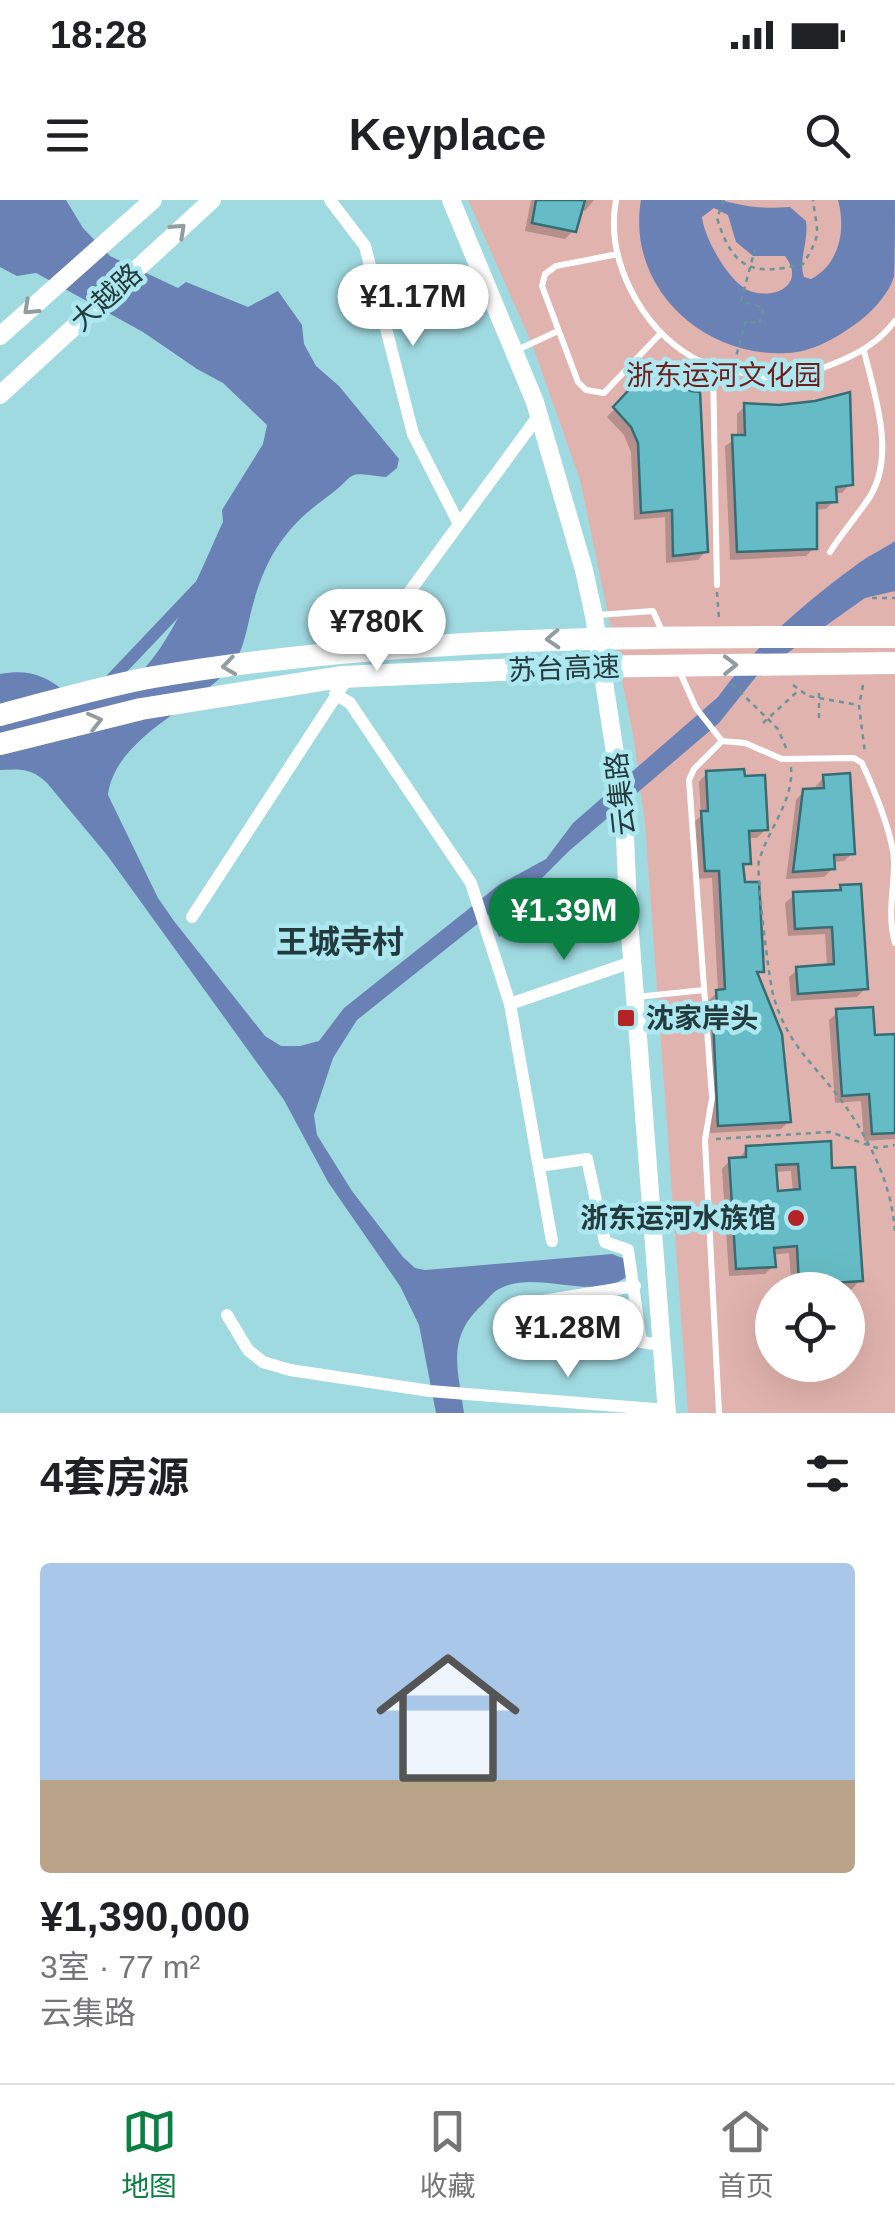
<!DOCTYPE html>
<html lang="zh">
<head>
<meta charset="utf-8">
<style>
  body { margin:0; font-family:Helvetica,"Noto Sans SC",sans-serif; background:#f6f6f6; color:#202124; height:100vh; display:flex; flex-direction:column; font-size:38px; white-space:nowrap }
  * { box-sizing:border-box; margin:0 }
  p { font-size:32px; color:#757577 }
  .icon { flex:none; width:55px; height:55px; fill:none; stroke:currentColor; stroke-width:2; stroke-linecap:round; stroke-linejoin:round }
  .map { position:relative; height:1213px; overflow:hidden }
  .panel { display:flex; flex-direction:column; background:#fff; flex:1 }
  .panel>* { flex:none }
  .controls { position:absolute; left:755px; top:1072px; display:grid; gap:20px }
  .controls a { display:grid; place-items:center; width:110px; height:110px; border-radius:50%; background:#fff; box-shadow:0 10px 40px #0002; font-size:50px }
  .price { position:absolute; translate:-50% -85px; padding:0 22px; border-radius:35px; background:#fff; color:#222; font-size:32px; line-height:65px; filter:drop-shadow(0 2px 5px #0008) }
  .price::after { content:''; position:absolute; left:50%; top:60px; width:30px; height:22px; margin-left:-15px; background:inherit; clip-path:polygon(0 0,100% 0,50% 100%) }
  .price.selected { background:#0b8043; color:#fff }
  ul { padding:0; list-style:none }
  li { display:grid; align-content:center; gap:20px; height:530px; padding:0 40px }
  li+li { border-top:2px solid #e0e0e0 }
  li span { display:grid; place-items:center; height:310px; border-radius:10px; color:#555 }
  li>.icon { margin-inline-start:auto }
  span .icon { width:180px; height:180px; fill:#fffc; stroke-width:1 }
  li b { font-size:42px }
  h2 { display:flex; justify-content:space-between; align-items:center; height:120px; padding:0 40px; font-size:42px }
  .status { display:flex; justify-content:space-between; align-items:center; height:70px; padding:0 50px; background:#fff; direction:ltr }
  .status svg { height:28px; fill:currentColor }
  header { display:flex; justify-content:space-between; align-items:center; height:130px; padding:0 40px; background:#fff; font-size:45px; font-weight:700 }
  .menu { display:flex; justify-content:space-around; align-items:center; height:140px; border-top:2px solid #e0e0e0; background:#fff; font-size:28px; color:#757577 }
  .menu a { display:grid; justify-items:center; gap:5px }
  .menu .selected { color:#0b8043 }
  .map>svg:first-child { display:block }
</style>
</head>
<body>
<div class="status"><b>18:28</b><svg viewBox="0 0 49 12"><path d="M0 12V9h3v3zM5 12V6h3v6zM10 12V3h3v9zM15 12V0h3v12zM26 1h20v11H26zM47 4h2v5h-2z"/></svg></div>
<header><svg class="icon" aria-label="menu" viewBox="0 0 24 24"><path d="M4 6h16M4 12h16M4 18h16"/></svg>Keyplace<svg class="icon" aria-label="search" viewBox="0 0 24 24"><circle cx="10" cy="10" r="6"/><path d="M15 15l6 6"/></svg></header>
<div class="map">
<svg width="895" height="1213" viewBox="0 0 895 1213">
  <rect width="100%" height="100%" fill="#a0dae1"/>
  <!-- green -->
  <path fill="#e1b3ae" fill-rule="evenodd" d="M468,0H895V1213H688L645,623L633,534L580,280L532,144ZM772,1090H848V1165H772Z"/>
  <!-- water -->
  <path fill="#6a81b5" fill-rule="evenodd" d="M0,0H66L83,28L110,56L178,88L186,82L248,107L278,91L302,125L304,144L316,166L339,186L399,259L397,268L386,277C341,271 360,273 327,297C285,327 265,358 252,408C247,427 244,451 232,466C196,508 115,537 108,595L158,698L174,721L265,836L281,846H300L319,841L344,808L500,684L546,659L573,623L718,497C754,447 805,402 855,366C867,356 882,350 895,341V391L865,398L759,473L719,523L569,651L532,688L519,717L499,737L490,714L357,820L333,858L314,915L317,935L352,991L403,1057L415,1068L425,1070L612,1054L625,1059L628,1076C591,1103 537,1068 499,1089C493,1092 487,1100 482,1105C446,1138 458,1169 464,1213H436L419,1125L400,1086L328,982L284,900L107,655L47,583C32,568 19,569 0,570V474C29,469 45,475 68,494C86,490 111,489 128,481C165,464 205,360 223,322L222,310L263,244L267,225L223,183L197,169L143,132L36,73L17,76L0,67Z
    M641,0C663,0 700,0 721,0C748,7 759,9 790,7L806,21C809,41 798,60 804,77L811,79C840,64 846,29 838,0H895C895,23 895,54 894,76C890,93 870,114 857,123C836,138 813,152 787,153C703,158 626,87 641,0ZM714,8L728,15L736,42L753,56H785C805,82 779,99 753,92C731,87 704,38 702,17Z"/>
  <!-- shadow -->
  <path fill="#0003" fill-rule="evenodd" d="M531,0H594L585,11L579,9L574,30L565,39L525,31Z
    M651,170L690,194L706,351L698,360L666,363L665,317L634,320L631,252L624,235L607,217Z
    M745,206L850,284L842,293H834V301L826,309L814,310V348L806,356L730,360L725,246L737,238V214Z
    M707,573L766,629L757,638H747L748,663L741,670L762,771L756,777L789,921L781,929L710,933L706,829L711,824L709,800L718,792L712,678L697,679L694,622L701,616L699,582Z
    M824,577L853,653L844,661L832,662L833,668L824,677L786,679L796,600L804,591H816V586Z
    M841,688L866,788L857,797L791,801L789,777L798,769L827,767L825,734L788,736L785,703L794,695L837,692Z
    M838,812L873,838L895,837V939L864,941L861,901L835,903L829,820Z
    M747,948L830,971L860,1080L852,1089L792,1090L789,1053L772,1055L773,1066L765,1074L729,1076L722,969L730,960H738ZM791,971L793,992L776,993L774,972Z"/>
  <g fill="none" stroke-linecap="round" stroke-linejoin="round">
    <!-- canal -->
    <path stroke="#6a81b5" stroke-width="12" d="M106,485L199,387"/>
  </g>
  <!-- building -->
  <path fill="#66bcc6" stroke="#366d74" stroke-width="2.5" fill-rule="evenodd" d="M536,0H585L576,32L532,23Z
    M651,166L691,191L700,192L708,352L673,356L672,310L641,313L638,243L631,227L613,207Z
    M850,192L853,285L836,287L837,302L817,303V349L737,352L732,235H745L744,203L779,205L815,201Z
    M744,569L745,576L765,575L768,630L749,631L751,664H743L745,682H759L764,772H757L782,834L791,922L718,926L713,818H718L716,790L725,789L719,671H705L701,611H708L706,571Z
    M850,573L855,654L834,655L835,669L793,672L803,589L824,588L823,575Z
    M861,684L868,789L798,794L796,767L834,764L832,727L795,729L793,692L841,690L840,685Z
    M873,807L875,835L895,834V933L872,934L869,894L842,896L836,809Z
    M831,941L832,968L855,967L863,1081L799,1085L797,1046L774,1048L776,1067L736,1069L729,958L746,957V946ZM798,964L800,989L778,991L776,965Z"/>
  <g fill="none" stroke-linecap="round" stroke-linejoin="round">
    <!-- path -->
    <path stroke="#699499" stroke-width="2.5" stroke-dasharray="5 5" stroke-linecap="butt" d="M724,0L717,18C733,70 752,76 803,64C823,32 817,34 813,0
      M734,164L746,120L759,124L764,108L741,101L755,49
      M717,392L719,419
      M872,398H895
      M732,484L778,529L787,550
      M793,485L808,496L858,505
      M863,485L859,506L865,553
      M819,518V488
      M763,523L798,491
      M791,567C794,601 768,629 759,661C756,673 769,783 774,798C788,845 813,863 841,900C869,938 893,986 895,1034
      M716,939L830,932L877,948L895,945"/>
    <!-- lane -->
    <path stroke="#fff" stroke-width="6" d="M616,0C605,60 641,127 692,157C708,166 726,169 743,173C763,178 785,180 804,175C814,173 824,167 833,164C858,154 878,143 895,121
      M618,54L556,66L545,74L542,86L578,182L586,190L604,193L661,133
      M515,151L558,131
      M713,167L717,385
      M830,352C842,333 858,315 871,295C895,253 875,196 864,151
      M598,415L653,411L662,431
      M679,470L696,508L722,541
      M636,797L704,790
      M719,1213L705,940L712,898L689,580L694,569L722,541L745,543L782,559L854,558L862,563C873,587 894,637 894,663C894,691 887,714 895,743"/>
    <!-- street -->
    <path stroke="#fff" stroke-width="12" d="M330,0L365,46L413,234L459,324
      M366,451L539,215
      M335,494L350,503L471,683L510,804L552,1041
      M192,717L349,476
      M510,804L632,762
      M539,966L587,959L605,1042L628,1050L641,1142L661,1145
      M530,1103L635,1086
      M227,1115L248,1150L263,1162L290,1170L430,1191L667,1210"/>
    <!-- secondary -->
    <path stroke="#fff" stroke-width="18" d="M451,0L535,202L584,370L594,416L624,612L628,707L667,1213
      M0,136L153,0
      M0,195L212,0"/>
    <!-- highway -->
    <path stroke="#fff" stroke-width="22" d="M0,515C51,502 103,486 154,477C399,435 647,437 895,437
      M0,544L141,509L341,477L568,467L895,463"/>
  </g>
  <!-- one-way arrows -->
  <defs><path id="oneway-chevron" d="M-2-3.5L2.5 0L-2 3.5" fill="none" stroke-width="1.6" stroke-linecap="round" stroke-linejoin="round" transform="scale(2.5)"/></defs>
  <g stroke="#919d9e">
    <use href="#oneway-chevron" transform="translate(179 30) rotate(-43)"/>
    <use href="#oneway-chevron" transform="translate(30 108) rotate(137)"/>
    <use href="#oneway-chevron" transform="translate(553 439) rotate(177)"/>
    <use href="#oneway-chevron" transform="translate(730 465) rotate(-1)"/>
    <use href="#oneway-chevron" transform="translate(229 466) rotate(172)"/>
    <use href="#oneway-chevron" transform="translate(95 521) rotate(-14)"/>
  </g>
  <!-- markers -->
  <g fill="#b42325" stroke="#ade7ef" stroke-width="4">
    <rect x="616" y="808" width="20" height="20" rx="5"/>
    <circle cx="796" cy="1018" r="10"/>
  </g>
  <g text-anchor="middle" stroke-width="9" stroke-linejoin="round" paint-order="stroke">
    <!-- street labels -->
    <g font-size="28" fill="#233b3e" stroke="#ade7ef">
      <text transform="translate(106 97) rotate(-42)" y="10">大越路</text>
      <text transform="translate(564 468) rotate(-2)" y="10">苏台高速</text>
      <text transform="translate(620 594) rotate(-96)" y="10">云集路</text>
    </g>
    <!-- park labels -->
    <g font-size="28" fill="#6f1e1c" stroke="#ade7ef">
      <text x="724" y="185">浙东运河文化园</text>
    </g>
    <!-- poi labels -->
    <g font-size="28" font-weight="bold" fill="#233b3e" stroke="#ade7ef" text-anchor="start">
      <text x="646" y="828">沈家岸头</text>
      <text x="776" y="1028" text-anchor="end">浙东运河水族馆</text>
    </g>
    <!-- quarter labels -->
    <g font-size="32" font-weight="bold" fill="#233b3e" stroke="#ade7ef">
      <text x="340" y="753">王城寺村</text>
    </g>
  </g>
</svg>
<div class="controls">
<a><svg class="icon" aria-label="locate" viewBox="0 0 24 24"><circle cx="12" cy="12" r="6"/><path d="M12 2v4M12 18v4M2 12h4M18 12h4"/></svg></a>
</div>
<b class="price" style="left:413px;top:149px">¥1.17M</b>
<b class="price" style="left:377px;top:474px">¥780K</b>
<b class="price selected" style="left:564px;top:763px">¥1.39M</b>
<b class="price" style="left:568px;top:1180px">¥1.28M</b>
</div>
<section class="panel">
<h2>4套房源<svg class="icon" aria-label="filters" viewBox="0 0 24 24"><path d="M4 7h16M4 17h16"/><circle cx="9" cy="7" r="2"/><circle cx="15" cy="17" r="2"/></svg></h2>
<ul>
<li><span style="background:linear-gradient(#a9c7e8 70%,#b9a48a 0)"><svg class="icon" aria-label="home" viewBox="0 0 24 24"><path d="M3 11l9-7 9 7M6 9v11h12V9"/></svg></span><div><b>¥1,390,000</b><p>3室 · 77 m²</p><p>云集路</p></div></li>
</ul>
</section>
<nav class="menu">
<a class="selected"><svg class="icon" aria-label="map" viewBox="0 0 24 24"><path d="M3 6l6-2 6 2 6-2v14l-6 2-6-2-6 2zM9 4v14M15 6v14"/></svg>地图</a>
<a><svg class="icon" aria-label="saved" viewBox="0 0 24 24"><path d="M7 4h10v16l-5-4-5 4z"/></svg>收藏</a>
<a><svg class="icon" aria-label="home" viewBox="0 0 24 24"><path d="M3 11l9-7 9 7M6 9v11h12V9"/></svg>首页</a>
</nav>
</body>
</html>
